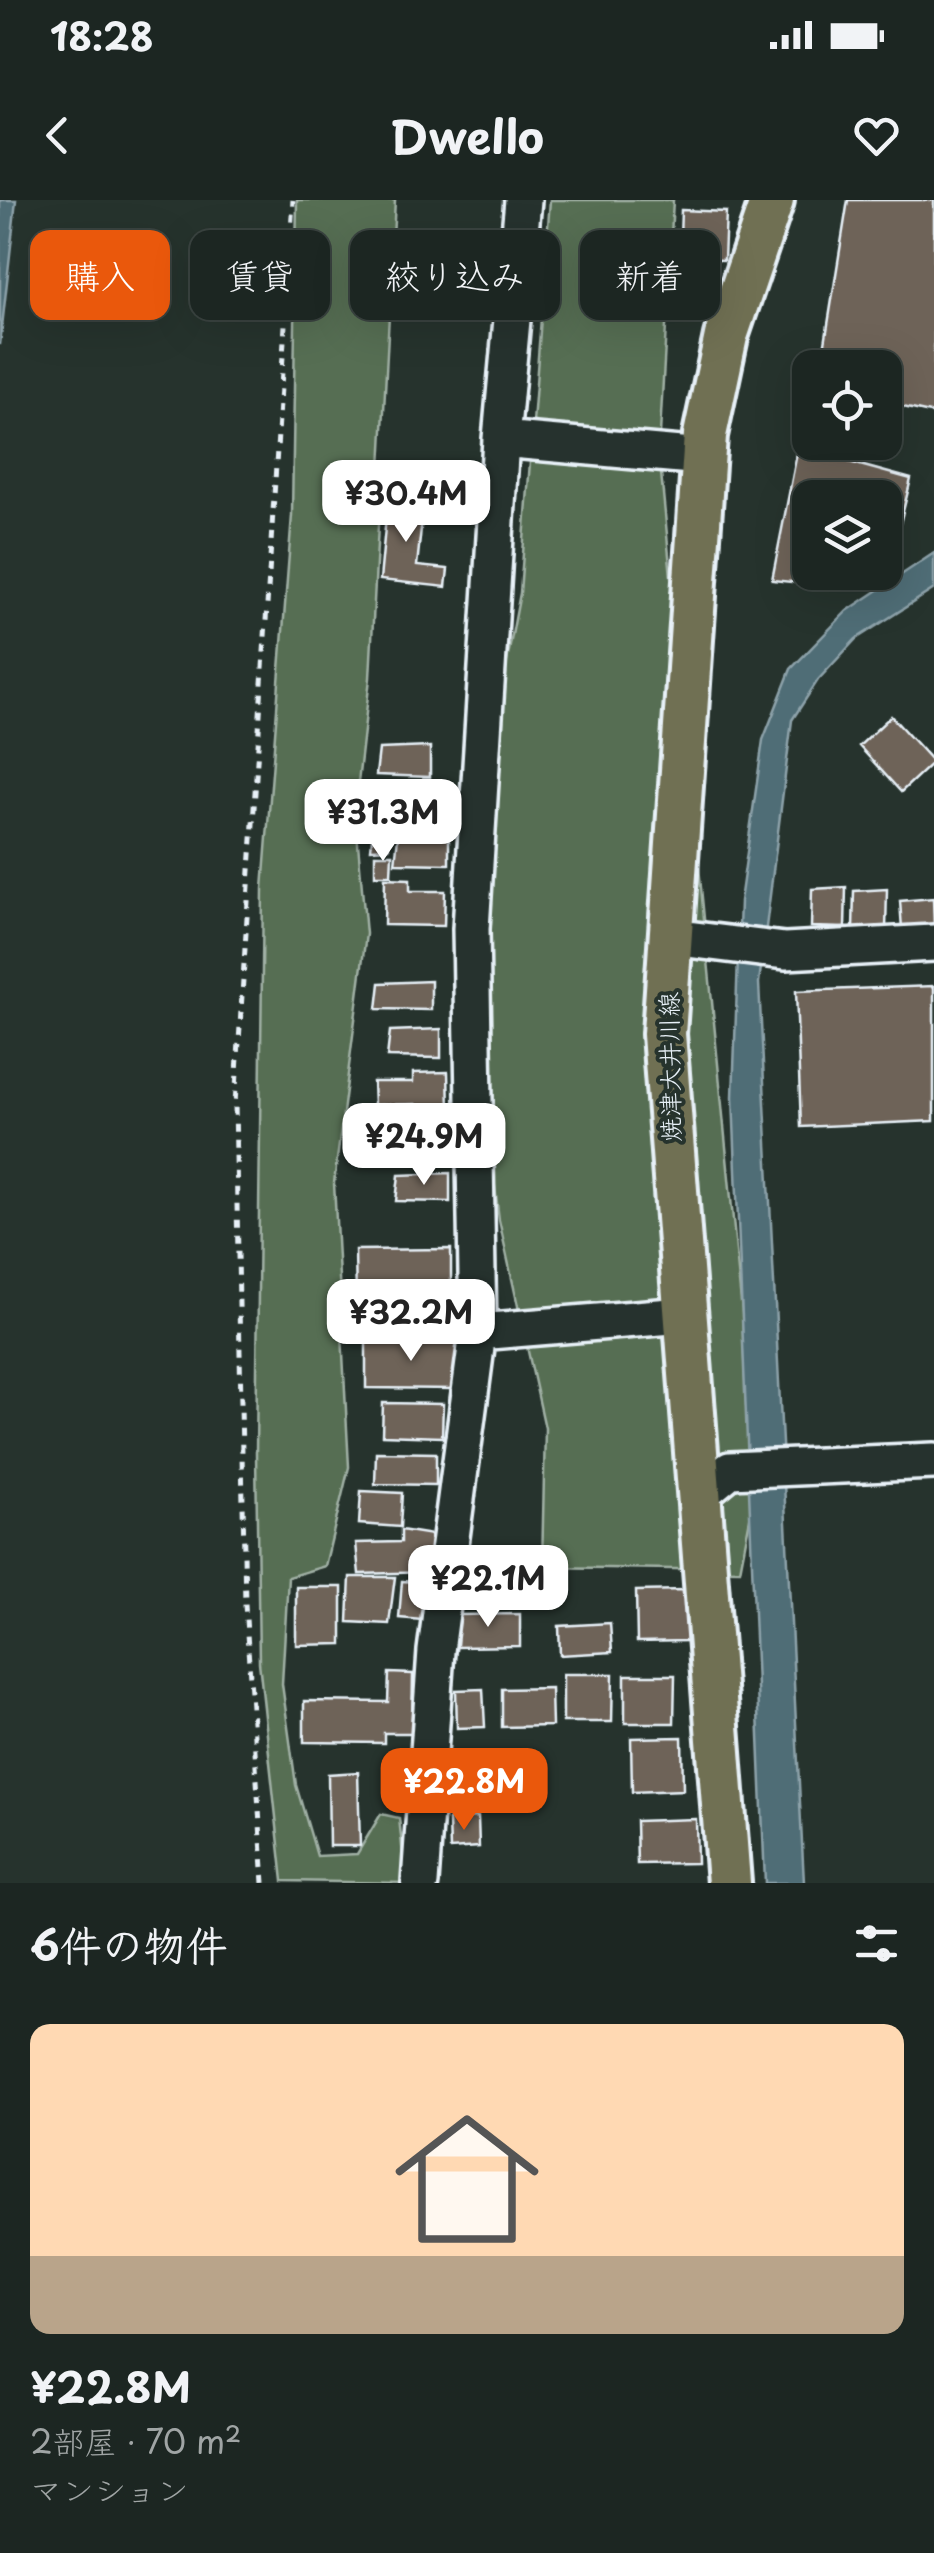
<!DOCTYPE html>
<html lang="ja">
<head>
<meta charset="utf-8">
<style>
  body { margin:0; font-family:"Playpen Sans","Klee One",sans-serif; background:#252e2a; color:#f1f3f6; height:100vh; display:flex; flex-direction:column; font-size:38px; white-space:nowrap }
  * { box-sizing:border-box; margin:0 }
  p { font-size:32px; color:#a0a5a5 }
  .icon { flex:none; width:55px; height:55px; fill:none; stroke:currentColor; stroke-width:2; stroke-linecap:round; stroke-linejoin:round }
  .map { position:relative; height:1683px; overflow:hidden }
  .side { display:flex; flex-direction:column; background:#1c2622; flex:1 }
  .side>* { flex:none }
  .top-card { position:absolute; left:30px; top:30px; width:875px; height:90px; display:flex; gap:20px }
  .fabs { position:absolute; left:792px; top:150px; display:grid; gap:20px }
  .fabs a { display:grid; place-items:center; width:110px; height:110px; border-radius:20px; background:#1c2622; box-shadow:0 10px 40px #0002,0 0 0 2px #3a4340; font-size:50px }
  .price { position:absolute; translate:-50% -85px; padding:0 22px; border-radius:20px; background:#fff; color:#222; font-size:32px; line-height:65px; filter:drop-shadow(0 2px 5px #0008) }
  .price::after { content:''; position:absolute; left:50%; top:60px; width:30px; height:22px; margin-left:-15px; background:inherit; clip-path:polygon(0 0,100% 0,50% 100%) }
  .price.on { background:#ea580c; color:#fff }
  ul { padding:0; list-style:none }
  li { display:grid; align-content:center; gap:20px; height:530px; padding:0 30px }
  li+li { border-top:2px solid #3a4340 }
  li span { display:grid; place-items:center; height:310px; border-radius:20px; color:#555 }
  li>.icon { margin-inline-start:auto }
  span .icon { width:180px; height:180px; fill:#fffc; stroke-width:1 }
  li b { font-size:42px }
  h2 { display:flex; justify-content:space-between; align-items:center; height:120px; padding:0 30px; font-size:42px }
  .pill { padding:0 35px; border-radius:20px; background:#1c2622; box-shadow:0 10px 40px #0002,0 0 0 2px #3a4340; font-size:35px; line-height:90px }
  .pill.on { background:#ea580c; color:#fff }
  .status { display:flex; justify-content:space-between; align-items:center; height:70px; padding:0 50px; background:#1c2622; direction:ltr }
  .status svg { height:28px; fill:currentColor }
  header { display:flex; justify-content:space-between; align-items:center; height:130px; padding:0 30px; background:#1c2622; font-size:45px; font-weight:700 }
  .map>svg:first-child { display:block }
</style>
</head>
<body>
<div class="status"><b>18:28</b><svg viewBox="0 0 49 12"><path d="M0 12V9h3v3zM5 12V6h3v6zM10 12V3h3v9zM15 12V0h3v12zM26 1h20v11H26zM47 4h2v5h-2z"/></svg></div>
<header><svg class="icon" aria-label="back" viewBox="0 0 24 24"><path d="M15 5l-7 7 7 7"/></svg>Dwello<svg class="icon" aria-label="heart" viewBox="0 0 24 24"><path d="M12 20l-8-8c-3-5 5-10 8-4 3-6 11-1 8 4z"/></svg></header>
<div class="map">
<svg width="934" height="1683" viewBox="0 0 934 1683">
  <rect width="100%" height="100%" fill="#26332d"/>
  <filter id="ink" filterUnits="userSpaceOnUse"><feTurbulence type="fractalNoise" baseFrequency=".01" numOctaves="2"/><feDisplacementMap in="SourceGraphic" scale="20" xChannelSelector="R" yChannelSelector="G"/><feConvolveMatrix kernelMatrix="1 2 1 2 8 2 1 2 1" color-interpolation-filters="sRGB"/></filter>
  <g filter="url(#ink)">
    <!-- green -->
    <path fill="#576e52" stroke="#a0b0a5" stroke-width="2.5" d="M297,0H395L370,478L355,609L366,734L334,983L349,1267L325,1366L288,1377L282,1484L296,1585L317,1656L357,1654L381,1614L399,1618L406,1683L283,1681L259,1462L256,1253L263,689L292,315Z
      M550,0H673L659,252L742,1113L751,1313L740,1370L542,1367L545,1228L499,1020L461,704L520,393Z"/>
    <!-- water -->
    <path fill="#506d76" stroke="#8da2aa" stroke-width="2.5" d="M0,0H16L0,145Z
      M934,353V389L856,439L818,480L792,520L759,783L804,1683H765L733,897L740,701L763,540L791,469L847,411Z"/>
    <!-- building -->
    <path fill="#6e6359" stroke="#e8f1f8" stroke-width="2.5" d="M848,0H934V214L885,203V168H821Z
      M681,10L726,12L724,60L696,59L697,39L680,38Z
      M798,248L911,279L893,352L885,356V298H810V372H848L820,385L772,380Z
      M453,264L473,265L471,297L451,295Z
      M388,296L424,300L417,366L448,369L446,387L380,380Z
      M891,516L933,562L901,592L859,546Z
      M430,547V577L376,575L379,549Z
      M371,597H387V619H371Z
      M388,626L389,648L371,649L373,627Z
      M449,635V664L395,663L398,637Z
      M375,654H392L391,675H375Z
      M385,678L410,679V691H445L444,726L384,725Z
      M846,687L845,728L811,727L812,689Z
      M887,689L886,730L853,729L854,691Z
      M933,698L934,727L902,729L900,701Z
      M431,781V810L377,809L380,783Z
      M934,786V921L801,927L796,791Z
      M441,829V858L387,857L390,831Z
      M448,872L449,911H414L415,904L374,905L373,882H413V873Z
      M450,973V1002L396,1001L399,975Z
      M451,1049V1084L399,1085V1100L356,1101L355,1050Z
      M366,1139L457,1140L456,1189L366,1188Z
      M383,1203L443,1204L442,1237L382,1235Z
      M376,1252L436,1253V1285L375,1284Z
      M361,1291L402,1293L400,1327L359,1324Z
      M401,1330L432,1335L430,1372L359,1374L356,1343L401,1342Z
      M350,1377H395L389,1424L348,1422Z
      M402,1381L425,1383L422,1420L399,1418Z
      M296,1387H342V1444L296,1445Z
      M686,1390L687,1441L637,1442L636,1391Z
      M520,1414V1446L457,1447V1415Z
      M610,1423L612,1452L560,1455L559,1426Z
      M389,1473L413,1474L412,1533H384V1543L304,1542V1501L388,1502Z
      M563,1474H613L612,1522H563Z
      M625,1475H675L674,1523H625Z
      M551,1488L552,1526L502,1527V1489Z
      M483,1489L485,1527L457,1528L456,1490Z
      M682,1537L683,1590L632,1592L631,1538Z
      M479,1555L480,1584L451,1586L450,1556Z
      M358,1572L360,1646H329L328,1574Z
      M478,1617L479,1647L450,1649L449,1619Z
      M696,1619L697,1663L637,1664L636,1621Z"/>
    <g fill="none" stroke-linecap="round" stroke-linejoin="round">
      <!-- minor casing -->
      <g stroke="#e8f1f8" stroke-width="42">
        <path id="minor" d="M501,239L703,257
          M671,737L785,751L934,743
          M478,1132L684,1115
          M697,1297L730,1270L934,1261
          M420,1683L436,1451L478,1132L471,729L501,239L523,0"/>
      </g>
      <!-- major casing -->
      <g stroke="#e8f1f8" stroke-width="50">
        <path id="major" d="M729,1683L664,834L705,235L726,136L772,0"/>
      </g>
      <!-- path -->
      <path stroke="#e8f1f8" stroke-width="5" stroke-dasharray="8 8" stroke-linecap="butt" d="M264,1683L245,1404L235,904L293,0"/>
      <!-- minor -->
      <use href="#minor" stroke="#26332d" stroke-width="35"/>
      <!-- major -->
      <use href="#major" stroke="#706f52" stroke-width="42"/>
    </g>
  </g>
  <g text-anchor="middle" stroke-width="8" stroke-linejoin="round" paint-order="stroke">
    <!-- street labels -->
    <g font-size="25" fill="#e8f1f8" stroke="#26332d">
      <text transform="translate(670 867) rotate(-91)" y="9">焼津大井川線</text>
    </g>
  </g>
</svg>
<div class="fabs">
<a><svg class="icon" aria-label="locate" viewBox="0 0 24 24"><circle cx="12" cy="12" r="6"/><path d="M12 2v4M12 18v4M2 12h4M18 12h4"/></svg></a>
<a><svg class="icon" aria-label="layers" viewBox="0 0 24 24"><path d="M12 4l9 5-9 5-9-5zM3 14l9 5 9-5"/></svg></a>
</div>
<b class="price" style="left:406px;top:345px">¥30.4M</b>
<b class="price" style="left:383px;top:664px">¥31.3M</b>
<b class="price" style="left:424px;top:988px">¥24.9M</b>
<b class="price" style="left:411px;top:1164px">¥32.2M</b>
<b class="price" style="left:488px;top:1430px">¥22.1M</b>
<b class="price on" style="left:464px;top:1633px">¥22.8M</b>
<div class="top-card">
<a class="pill on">購入</a>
<a class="pill">賃貸</a>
<a class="pill">絞り込み</a>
<a class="pill">新着</a>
</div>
</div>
<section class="side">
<h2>6件の物件<svg class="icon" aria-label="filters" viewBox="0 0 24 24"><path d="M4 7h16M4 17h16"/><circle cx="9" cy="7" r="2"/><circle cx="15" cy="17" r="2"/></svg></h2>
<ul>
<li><span style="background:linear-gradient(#ffd9b3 75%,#b9a48a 0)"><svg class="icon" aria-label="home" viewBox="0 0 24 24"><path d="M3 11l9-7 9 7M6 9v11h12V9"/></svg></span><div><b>¥22.8M</b><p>2部屋 · 70 m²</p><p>マンション</p></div></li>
</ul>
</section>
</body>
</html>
